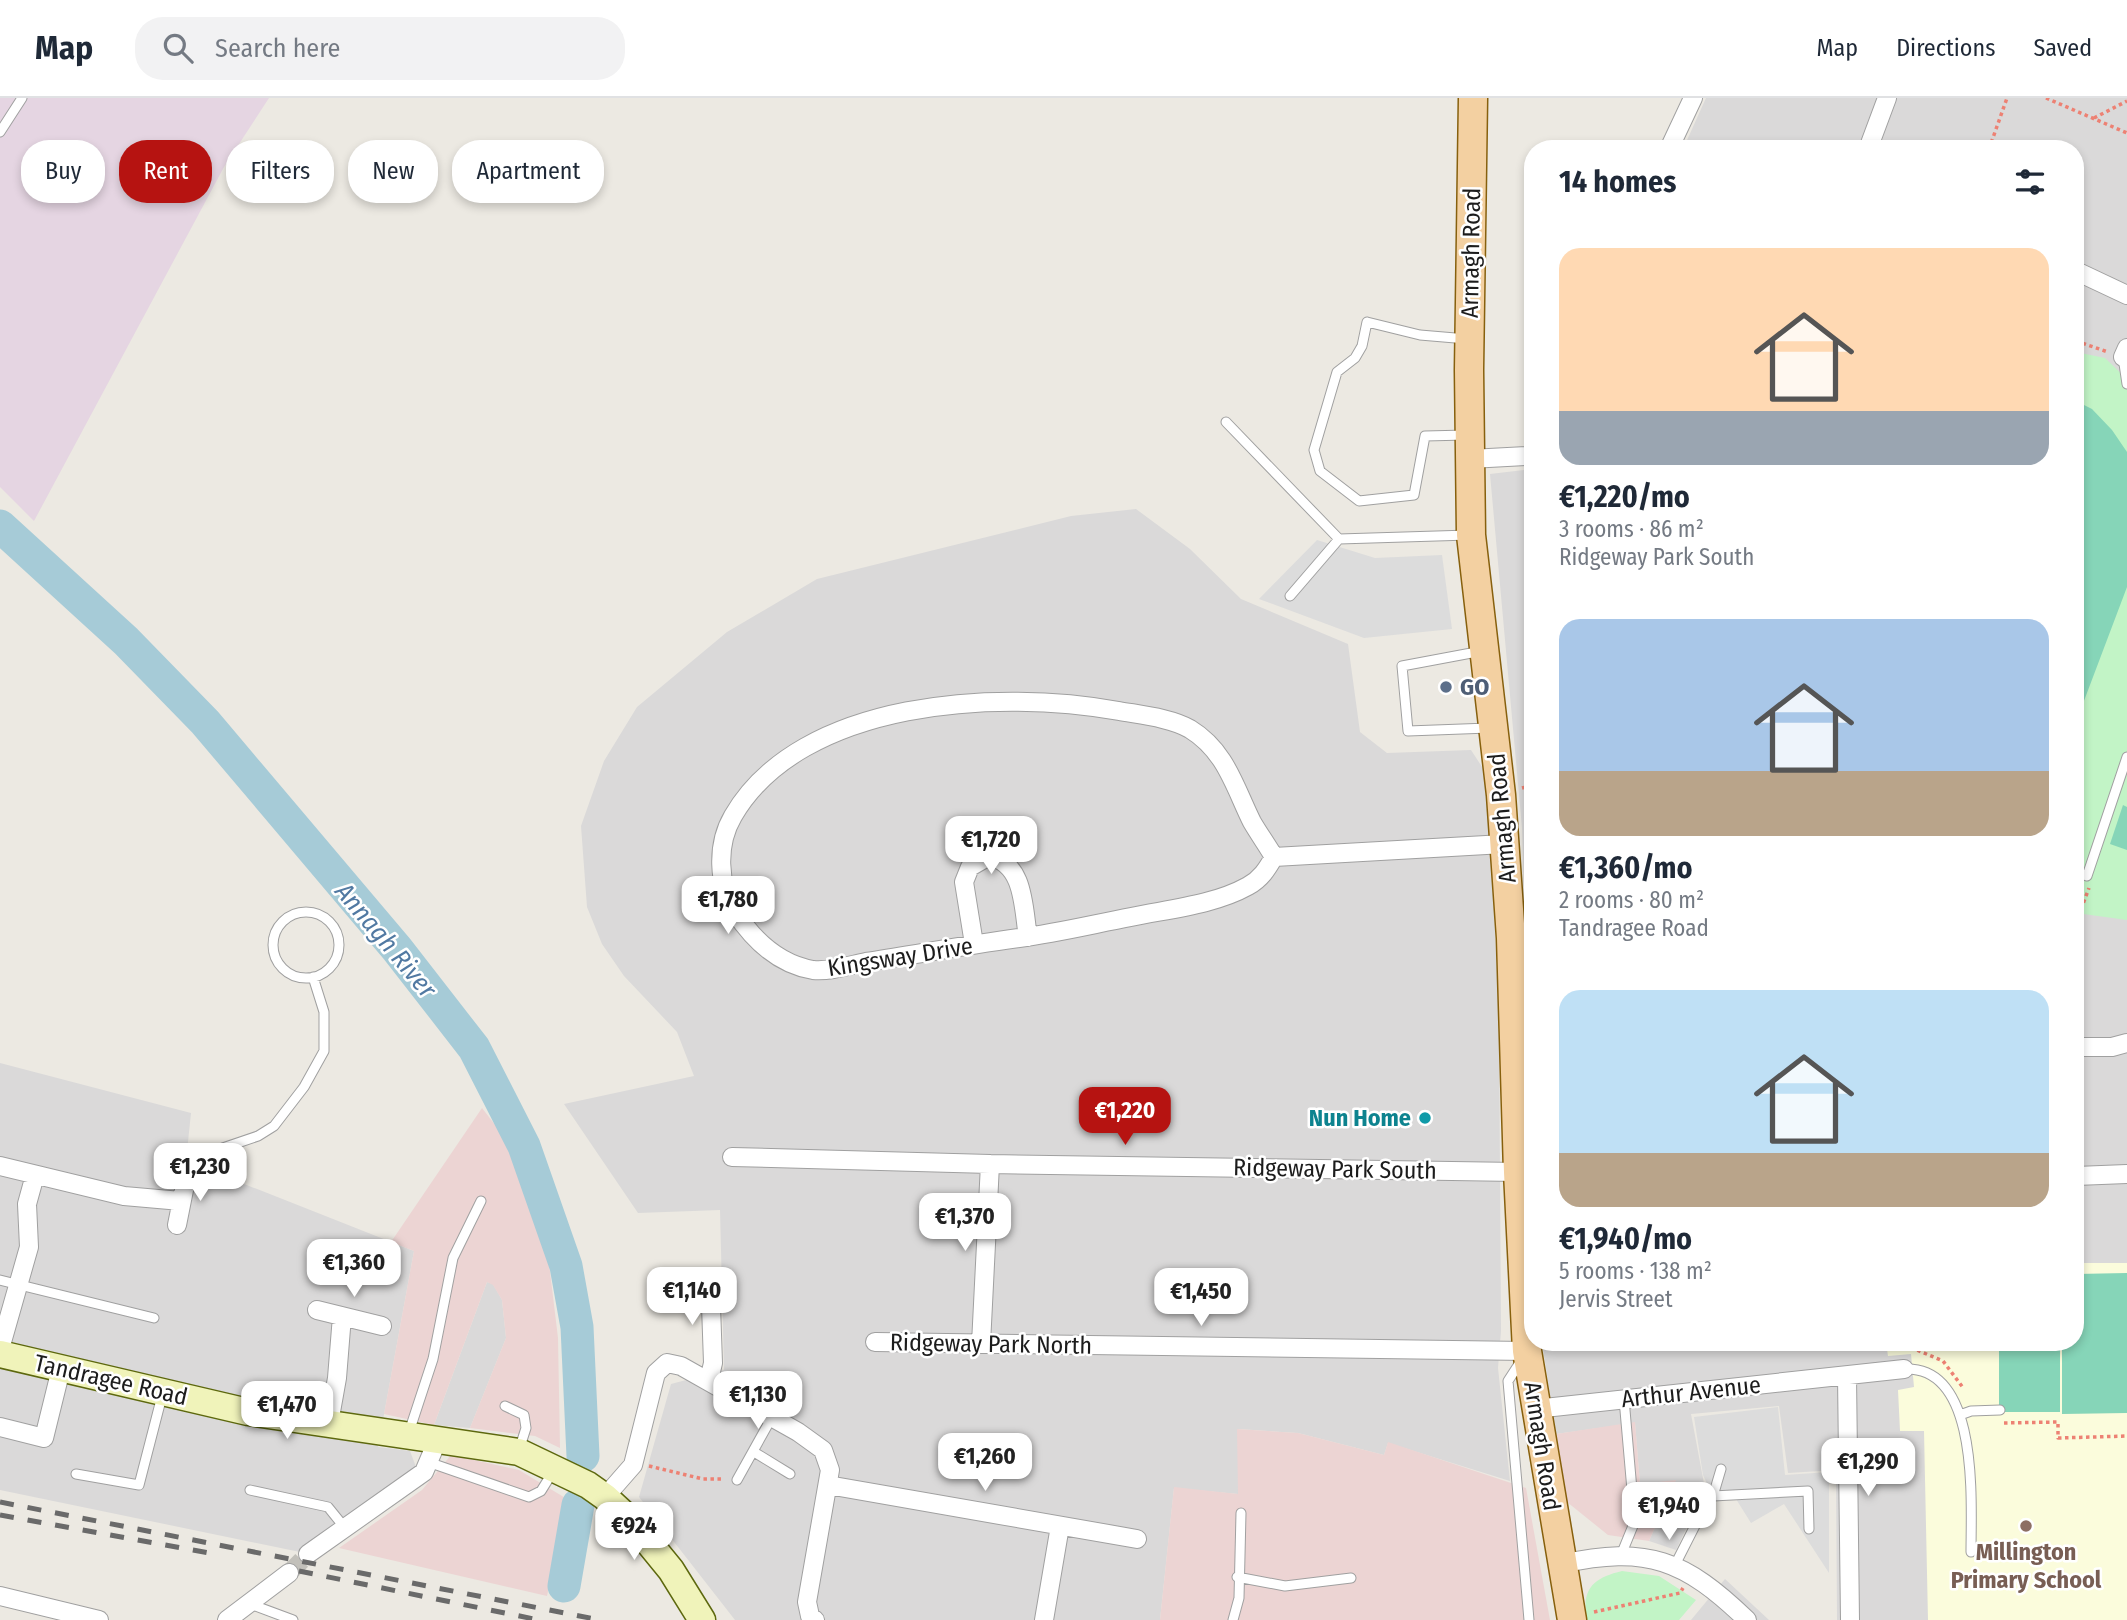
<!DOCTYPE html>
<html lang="en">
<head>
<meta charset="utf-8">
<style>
  body { margin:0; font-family:"Fira Sans Condensed",sans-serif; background:#f2f2f3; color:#1f2937; height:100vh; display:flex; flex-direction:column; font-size:26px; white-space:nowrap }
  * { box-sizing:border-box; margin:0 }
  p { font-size:23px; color:#747a83 }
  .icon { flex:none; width:38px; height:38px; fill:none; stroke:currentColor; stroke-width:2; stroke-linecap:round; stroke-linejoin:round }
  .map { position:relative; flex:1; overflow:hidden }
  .side { position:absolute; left:1524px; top:42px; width:560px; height:1211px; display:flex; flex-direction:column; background:#fff; border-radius:28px; box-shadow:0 4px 10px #0003 }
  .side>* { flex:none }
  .hud { position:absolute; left:21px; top:42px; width:665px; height:63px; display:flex; gap:14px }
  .price { position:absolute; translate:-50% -60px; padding:0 16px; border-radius:14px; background:#fff; color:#222; font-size:23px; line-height:46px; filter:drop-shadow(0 2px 4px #0008) }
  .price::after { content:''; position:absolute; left:50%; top:42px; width:21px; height:16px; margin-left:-10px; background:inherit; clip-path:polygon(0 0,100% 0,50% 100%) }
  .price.current { background:#b61311; color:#fff }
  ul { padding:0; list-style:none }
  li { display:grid; align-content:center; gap:14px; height:371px; padding:0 35px }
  li span { display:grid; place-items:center; height:217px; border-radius:21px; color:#555 }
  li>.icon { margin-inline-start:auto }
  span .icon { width:126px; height:126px; fill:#fffc; stroke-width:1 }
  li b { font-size:30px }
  h2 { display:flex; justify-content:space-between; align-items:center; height:84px; padding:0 35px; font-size:30px }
  .tag { padding:0 24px; border-radius:28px; background:#fff; box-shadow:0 4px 10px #0003; font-size:24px; line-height:63px }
  .tag.current { background:#b61311; color:#fff }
  header { display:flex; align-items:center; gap:42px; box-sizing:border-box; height:98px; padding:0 35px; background:#fff; border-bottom:2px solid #e0e1e3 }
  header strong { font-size:33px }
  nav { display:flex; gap:38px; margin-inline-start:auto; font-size:24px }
  .search { width:490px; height:63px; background:#f2f2f3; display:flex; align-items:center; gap:18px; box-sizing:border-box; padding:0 24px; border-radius:28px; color:#747a83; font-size:26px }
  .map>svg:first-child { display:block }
</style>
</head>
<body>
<header>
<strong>Map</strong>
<div class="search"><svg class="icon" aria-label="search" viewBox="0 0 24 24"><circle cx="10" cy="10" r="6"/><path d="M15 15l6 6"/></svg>Search here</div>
<nav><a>Map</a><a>Directions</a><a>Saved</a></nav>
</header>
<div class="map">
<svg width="2127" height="1522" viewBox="0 0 2127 1522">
  <rect width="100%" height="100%" fill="#ece9e2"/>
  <!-- residential -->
  <path fill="#dad9d9" d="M1706,0H2127V1522H1837L1836,1372L1788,1375L1779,1308L1691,1316L1705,1391L1676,1452L1649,1443L1675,1383L1640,1386L1635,1325L1556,1336L1542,1244H2076V51H1683Z
    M1533,371V1059L1522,730L1490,376Z
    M1136,411L1190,451L1241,501L1348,546L1360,634L1387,655L1471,652L1488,678L1499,923L1501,1233L1498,1270L1510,1383L1388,1345L1384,1357L1298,1335L1238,1331V1396L1174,1390L1160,1522H735L639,1399L671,1286L724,1272L720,1112L638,1115L564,1006L694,978L677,934L624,878L602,846L587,809L581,728L604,663L637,609L727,534L817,481L1071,418Z
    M0,965L191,1015L186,1063L414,1153L378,1349L410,1353L416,1369L300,1454L0,1392Z
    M487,1184L493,1186L502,1202L506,1240L470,1330L434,1327Z
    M1725,1481L1769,1522H1691Z"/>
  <!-- commercial -->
  <path fill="#ecd4d3" d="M482,1010L514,1051L548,1157L558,1240L560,1350L535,1338L470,1330L506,1240L502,1202L493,1187L487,1184L434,1327L384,1316L414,1153L391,1144Z
    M1635,1324L1640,1386L1676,1382L1649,1443L1608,1437L1567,1404L1556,1336Z
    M1237,1331L1298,1335L1384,1357L1388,1344L1526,1390L1550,1522H1160L1174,1389L1238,1396Z
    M451,1357L519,1372L572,1404L566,1410L547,1498L339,1450L422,1392Z"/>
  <!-- industrial -->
  <path fill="#e5d5e2" d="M0,0H269L224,69L34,423L0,389Z"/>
  <!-- education -->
  <path fill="#fbfcdc" d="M2076,1165H2127V1522H1928L1924,1333H1900L1898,1292L1914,1289L1911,1256L1888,1258L1886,1244H2076Z"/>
  <!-- park -->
  <path fill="#c2f4c6" d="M2076,254L2105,260L2127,281V822L2076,815Z
    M1622,1473L1659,1478L1696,1502L1679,1522H1587C1581,1491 1593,1480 1622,1473Z"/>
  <!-- pitch -->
  <path fill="#86d5b8" d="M2076,303L2092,311L2112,332L2127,354V489L2076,624Z
    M2123,707L2127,709V752L2110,746Z
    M2127,1175V1315L2062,1316V1244H2076V1176Z
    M1999,1244H2060V1314H1999Z"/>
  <!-- parking -->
  <path fill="#dcdcdc" d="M1317,442L1375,460L1442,457L1452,531L1364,540L1259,501Z
    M1778,1309L1785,1377L1829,1374V1475L1784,1406L1751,1425L1736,1401L1713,1398L1703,1377L1694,1319Z"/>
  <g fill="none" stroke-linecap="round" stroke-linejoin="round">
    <!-- river -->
    <path stroke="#a6cbd7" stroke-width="33" d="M0,428L126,543L205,624L397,851L474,950L524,1048L566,1168L577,1229L583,1358
      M564,1488L578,1407"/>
    <!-- street-tunnel -->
    <path stroke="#c2c0ba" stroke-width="18" stroke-dasharray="18 9" stroke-linecap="butt" d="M289,1475L308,1456"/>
    <!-- lane casing -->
    <g stroke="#a0a0a0" stroke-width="11">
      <path id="lane" d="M0,34L22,0
        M2123,259L2127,286
        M1226,324L1339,441L1469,437
        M1466,337L1425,338L1414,397L1359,403L1320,373L1314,352L1337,274L1355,260L1362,248L1367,224L1420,237L1467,241
        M1290,498L1339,441
        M1482,553L1402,568L1408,633L1489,630
        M2076,774L2087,778L2127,659
        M273 847a33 33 0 1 1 66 0a33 33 0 1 1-66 0Z
        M187,1077L208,1055L258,1038L274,1028L304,989L324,953V914L313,879
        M0,1182L154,1220
        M1521,1263L1508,1283L1529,1522
        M1904,1271C1980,1267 1971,1404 1971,1454
        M505,1308L524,1317L526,1330L519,1352
        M1960,1317L1971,1313L2000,1312
        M409,1334L433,1261L453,1160L481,1103
        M754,1354L790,1376
        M428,1364L529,1399L541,1393L554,1372
        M76,1376L139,1387L162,1298
        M737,1382L772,1319
        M250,1392L328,1409L345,1430
        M1713,1398L1721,1371
        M1621,1457L1637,1418L1632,1392L1624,1301
        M1674,1469L1706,1406L1713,1398L1808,1393L1809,1431
        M1237,1479L1285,1488L1351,1480
        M250,1506L293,1522
        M1233,1522L1239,1500L1241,1415"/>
    </g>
    <!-- street casing -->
    <g stroke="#a0a0a0" stroke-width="20">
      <path id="street" d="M1669,51L1693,0
        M1868,51L1887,0
        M2076,173L2127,197
        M2123,259L2127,250
        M1470,361L1528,358L1533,355
        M1274,759C1267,747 1259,736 1252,724C1235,690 1226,653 1190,631C1171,620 1141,617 1119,613C1000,591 801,601 733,718C716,747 718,786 735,814C754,843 778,866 813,872C829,874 851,867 866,864C917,856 968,847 1019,840C1057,835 1094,826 1131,819C1169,811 1214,807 1248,788C1261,781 1267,771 1274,759L1504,746
        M974,846L964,784L970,769L989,758C1025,766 1023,809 1028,839
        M2076,949H2112L2127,945
        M732,1059L990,1066L1518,1074
        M0,1068L124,1098L181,1103
        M2076,1078L2127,1076
        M177,1127L187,1077
        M686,1193H710
        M317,1212L382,1228
        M875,1244L1527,1253
        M981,1246L990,1066
        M0,1251L29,1149L27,1106L35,1077
        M1847,1278L1850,1522
        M709,1282L713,1265L710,1179
        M1535,1311L1904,1271
        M329,1325L337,1280L342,1218
        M0,1329L44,1340L61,1271
        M828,1387L1137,1441
        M605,1399L633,1367L656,1275L667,1265L681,1268L798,1334L823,1352L830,1372L807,1504L810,1518L815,1522
        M308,1456L424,1374L438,1341
        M1562,1466C1647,1447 1685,1462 1747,1522
        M0,1498L99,1522
        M227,1522L289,1475
        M1044,1522L1060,1428"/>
    </g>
    <!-- secondary casing -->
    <g stroke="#5d680e" stroke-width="29">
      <path id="secondary" d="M0,1256L248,1314L519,1354L588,1387L605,1399L631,1423L671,1472L702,1522"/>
    </g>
    <!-- primary casing -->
    <g stroke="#87600d" stroke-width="31">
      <path id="primary" d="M1473,0L1469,272L1471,437L1501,697L1511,840L1518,1074L1527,1253L1572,1522"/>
    </g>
    <!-- path -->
    <path stroke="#ed8173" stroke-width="3.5" stroke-dasharray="3.5 3.5" stroke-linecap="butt" d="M2046,0L2127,35
      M2094,20L2127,3
      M1989,51L2007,0
      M2076,243L2108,254
      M1522,690L1533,687
      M2076,813L2080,814L2089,790
      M1898,1244L1943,1263L1964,1291
      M2004,1325L2058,1324V1340L2127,1338
      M649,1368L703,1381H724
      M1594,1514L1680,1495L1683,1490"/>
    <!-- lane -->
    <use href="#lane" stroke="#fff" stroke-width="9"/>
    <!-- street -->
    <use href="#street" stroke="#fff" stroke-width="18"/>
    <!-- secondary -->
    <use href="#secondary" stroke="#f0f3ba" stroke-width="26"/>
    <!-- primary -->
    <use href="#primary" stroke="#f3d0a1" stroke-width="28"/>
    <!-- rail -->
    <path stroke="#6a6a6a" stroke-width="5" stroke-dasharray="14 14" stroke-linecap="butt" d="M0,1404L600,1522
      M0,1417L220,1457
      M299,1473L539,1522"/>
  </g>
  <!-- markers -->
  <circle fill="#5c6f8a" stroke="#fff" stroke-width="2.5" cx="1446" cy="589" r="7"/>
  <circle fill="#0f9aa8" stroke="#fff" stroke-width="2.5" cx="1425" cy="1020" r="7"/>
  <circle fill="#8d6e63" stroke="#fff" stroke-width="2.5" cx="2026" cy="1428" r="7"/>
  <g text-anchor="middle" stroke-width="5" stroke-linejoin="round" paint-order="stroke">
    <!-- street labels -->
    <g font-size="24" fill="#1c1c1c" stroke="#fff">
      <text transform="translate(1471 155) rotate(-89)" y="8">Armagh Road</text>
      <text transform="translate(1502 720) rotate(-95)" y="8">Armagh Road</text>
      <text transform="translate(900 859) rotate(-9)" y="8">Kingsway Drive</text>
      <text transform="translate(1335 1071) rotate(1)" y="8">Ridgeway Park South</text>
      <text transform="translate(991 1246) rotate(1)" y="8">Ridgeway Park North</text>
      <text transform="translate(111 1282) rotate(13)" y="8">Tandragee Road</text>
      <text transform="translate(1691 1294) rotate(-6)" y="8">Arthur Avenue</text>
      <text transform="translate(1542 1348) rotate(81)" y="8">Armagh Road</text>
    </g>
    <!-- service labels -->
    <g font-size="24" font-weight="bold" fill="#4e5e75" stroke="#fff" text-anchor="start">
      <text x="1460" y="597">GO</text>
    </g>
    <!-- culture labels -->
    <g font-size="24" font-weight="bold" fill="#0d838f" stroke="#fff" text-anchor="end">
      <text x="1411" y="1028">Nun Home</text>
    </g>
    <!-- education labels -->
    <g font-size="24" font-weight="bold" fill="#785e54" stroke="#fff">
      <text x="2026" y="1462">Millington<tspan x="2026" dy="28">Primary School</tspan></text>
    </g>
    <!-- water labels -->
    <g font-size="26" font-style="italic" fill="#5179a2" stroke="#fff">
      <text transform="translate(386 842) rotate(50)" y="9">Annagh River</text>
    </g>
  </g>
</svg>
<b class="price" style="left:991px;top:778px">€1,720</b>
<b class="price" style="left:728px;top:838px">€1,780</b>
<b class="price current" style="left:1125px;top:1049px">€1,220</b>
<b class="price" style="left:200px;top:1105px">€1,230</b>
<b class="price" style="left:965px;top:1155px">€1,370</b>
<b class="price" style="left:354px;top:1201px">€1,360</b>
<b class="price" style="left:692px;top:1229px">€1,140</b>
<b class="price" style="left:1201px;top:1230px">€1,450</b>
<b class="price" style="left:758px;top:1333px">€1,130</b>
<b class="price" style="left:287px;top:1343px">€1,470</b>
<b class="price" style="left:985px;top:1395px">€1,260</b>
<b class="price" style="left:1868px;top:1400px">€1,290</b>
<b class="price" style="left:1669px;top:1444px">€1,940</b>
<b class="price" style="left:634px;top:1464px">€924</b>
<div class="hud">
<a class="tag">Buy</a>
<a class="tag current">Rent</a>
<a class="tag">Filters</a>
<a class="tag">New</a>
<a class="tag">Apartment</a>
</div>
<section class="side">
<h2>14 homes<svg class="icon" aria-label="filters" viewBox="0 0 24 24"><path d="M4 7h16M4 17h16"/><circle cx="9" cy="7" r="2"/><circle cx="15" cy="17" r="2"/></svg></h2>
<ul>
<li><span style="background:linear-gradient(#ffd9b3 75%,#9aa5b1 0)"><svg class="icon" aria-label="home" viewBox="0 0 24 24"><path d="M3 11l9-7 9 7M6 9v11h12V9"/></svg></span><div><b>€1,220/mo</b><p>3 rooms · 86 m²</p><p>Ridgeway Park South</p></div></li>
<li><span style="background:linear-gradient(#a9c7e8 70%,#b9a48a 0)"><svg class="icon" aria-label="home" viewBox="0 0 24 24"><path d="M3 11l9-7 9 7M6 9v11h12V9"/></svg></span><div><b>€1,360/mo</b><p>2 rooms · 80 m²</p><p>Tandragee Road</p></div></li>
<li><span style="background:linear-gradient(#bfe0f5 75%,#b9a48a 0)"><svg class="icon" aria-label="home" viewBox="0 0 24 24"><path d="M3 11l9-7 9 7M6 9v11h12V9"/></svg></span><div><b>€1,940/mo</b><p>5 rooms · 138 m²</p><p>Jervis Street</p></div></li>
</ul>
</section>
</div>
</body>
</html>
